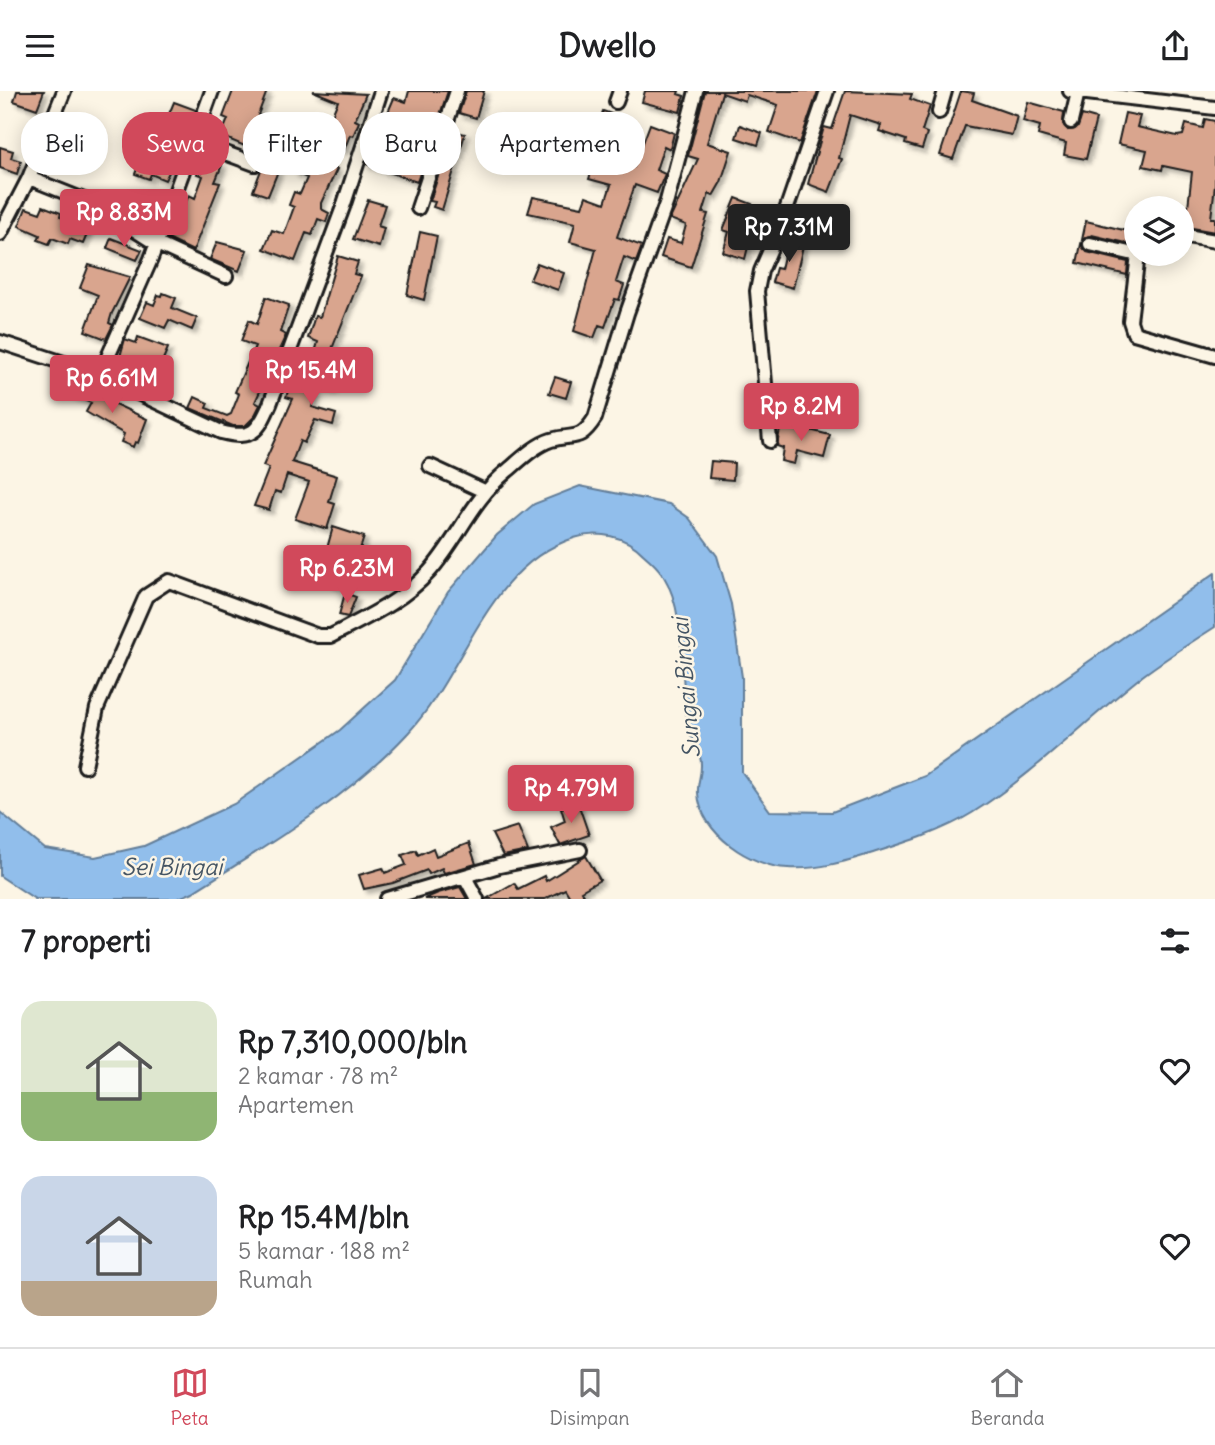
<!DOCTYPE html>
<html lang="id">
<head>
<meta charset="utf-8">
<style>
  body { margin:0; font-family:Delius,sans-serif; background:#f2f2f2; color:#202124; height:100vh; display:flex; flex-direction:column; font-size:26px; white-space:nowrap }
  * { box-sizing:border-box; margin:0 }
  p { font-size:23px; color:#757577 }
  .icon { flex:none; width:38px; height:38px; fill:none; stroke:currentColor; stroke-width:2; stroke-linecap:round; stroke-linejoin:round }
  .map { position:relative; height:808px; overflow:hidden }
  .drawer { display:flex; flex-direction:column; background:#fff; flex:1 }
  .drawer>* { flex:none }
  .hud { position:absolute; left:21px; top:21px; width:700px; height:63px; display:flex; gap:14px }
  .buttons { position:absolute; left:1124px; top:105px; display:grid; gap:14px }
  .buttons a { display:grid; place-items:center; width:70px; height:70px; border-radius:50%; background:#fff; box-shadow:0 4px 18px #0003; font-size:35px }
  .price { position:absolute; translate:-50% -60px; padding:0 16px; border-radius:7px; background:#d1495b; color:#fff; font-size:23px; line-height:46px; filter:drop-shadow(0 2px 4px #0008) }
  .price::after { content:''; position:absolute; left:50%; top:42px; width:21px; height:16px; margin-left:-10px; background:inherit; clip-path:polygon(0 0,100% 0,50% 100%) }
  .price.active { background:#222; color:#fff }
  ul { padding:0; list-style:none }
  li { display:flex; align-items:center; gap:21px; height:175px; padding:0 21px }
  li span { display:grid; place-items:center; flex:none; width:196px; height:140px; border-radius:21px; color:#555 }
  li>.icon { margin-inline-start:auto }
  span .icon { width:84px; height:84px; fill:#fffc; stroke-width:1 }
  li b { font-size:30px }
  h2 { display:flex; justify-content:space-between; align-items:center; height:84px; padding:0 21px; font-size:30px }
  .chip { padding:0 24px; border-radius:28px; background:#fff; box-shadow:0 4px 18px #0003; font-size:24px; line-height:63px }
  .chip.active { background:#d1495b; color:#fff }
  header { display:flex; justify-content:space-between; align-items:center; height:91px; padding:0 21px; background:#fff; font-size:32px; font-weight:700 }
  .tabs { display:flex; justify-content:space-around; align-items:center; height:98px; border-top:2px solid #e0e0e0; background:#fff; font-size:19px; color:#757577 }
  .tabs a { display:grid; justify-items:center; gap:4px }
  .tabs .active { color:#d1495b }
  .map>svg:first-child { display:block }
</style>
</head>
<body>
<header><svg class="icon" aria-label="menu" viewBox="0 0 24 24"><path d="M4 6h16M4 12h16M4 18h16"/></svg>Dwello<svg class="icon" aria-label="share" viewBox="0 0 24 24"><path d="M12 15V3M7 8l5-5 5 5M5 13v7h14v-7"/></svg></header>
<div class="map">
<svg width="1215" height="808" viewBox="0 0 1215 808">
  <defs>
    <filter id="shadow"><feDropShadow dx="4" dy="4" stdDeviation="2" flood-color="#0004"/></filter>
  </defs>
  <rect width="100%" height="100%" fill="#fcf5e5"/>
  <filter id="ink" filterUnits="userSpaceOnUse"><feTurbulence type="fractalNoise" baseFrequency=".0143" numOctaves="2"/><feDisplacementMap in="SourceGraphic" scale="14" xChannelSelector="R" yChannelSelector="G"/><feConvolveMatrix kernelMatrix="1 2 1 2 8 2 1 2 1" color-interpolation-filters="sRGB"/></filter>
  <g filter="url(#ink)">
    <!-- water -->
    <path fill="#91beeb" stroke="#627d98" stroke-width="2" d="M580,395L669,413L689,427L717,465L731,513L742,586V681L770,720L832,721L925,685L1215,482V536C1190,552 1165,568 1141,586C1084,631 1034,683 972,722C943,740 908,751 876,761C847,770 819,779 788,777C752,776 700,743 698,702C697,689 704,679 700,666C696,654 689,643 687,631C680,588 687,522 663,484C658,476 650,469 643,463C626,445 598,439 574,447C487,475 465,581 408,642C346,709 269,753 193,801L177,808H35L0,785V721L45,758L95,766L144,755L234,713L340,639L395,589L448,501L497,444L534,413Z"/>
    <!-- building -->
    <path fill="#d9a58e" stroke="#1c1c1c" stroke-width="2" filter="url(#shadow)" d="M17,0H44L37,18L14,10Z
      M233,0H267L258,24L267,28L261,42L253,39L247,56L221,45L228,28L223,26Z
      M313,0L366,3L355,29L359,31L353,45L350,44L344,59L336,56L329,75L337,78L321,112V118L329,122L326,131L318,128L312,144L306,142L295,170L264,158L272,139L284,143L294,116L289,114L294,101L300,103L307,87L294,81L301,65L309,68L315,53L319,55L338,10Z
      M409,0H448L417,91L366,73L394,7L406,11Z
      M466,0H484L476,27L459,22Z
      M645,0H679L678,3L684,5L680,21L642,11Z
      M705,0H818L800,52L769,41L778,14L747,4L745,10L722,2L707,52L731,60L721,91L713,105L709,103L703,122L708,123L691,176L661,166L667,148L681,152L686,134L670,128L698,68L688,65Z
      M845,0L912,3L910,8L930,15L922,40L927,42L922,58L905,53L906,49L879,40L881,34L850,24L839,67L842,68L829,101L808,93L824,36L832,38Z
      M961,0L974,2L972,9L1017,25L1012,44L965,35L953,68L940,64Z
      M174,11L196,19L191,31L169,23Z
      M1028,11L1064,21L1063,33L1068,39L1078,36L1082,24L1096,28L1086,68L1064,64L1066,52L1038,44L1040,35L1023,30Z
      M603,20L620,26L611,48L595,42Z
      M1125,22L1140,25L1137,36L1177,45L1183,44L1186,33L1203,37L1205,28L1215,30V94L1211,127H1215V141L1181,135V123L1187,124L1192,81L1163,75L1162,79L1143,75L1147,59L1118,53Z
      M650,33L674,42L670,58L664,55L656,79L665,83L657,102L635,94L617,146L642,155L636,171L624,166L616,191L624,194L619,209L615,208L605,236L599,234L594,247L574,240L596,158L570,151L575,132L528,122L533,106L582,116L586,105L605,112L611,94L589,88L594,72L596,73L600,61L634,76Z
      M149,34L164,40L163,44L184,52L165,89L151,83L149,88L135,83L142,65L151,69L159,49L146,44Z
      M740,34L762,42L758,54L736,47Z
      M453,40L465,43L442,119L433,116L435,111L430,110Z
      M0,56L13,60L11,67L21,70L17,83L0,77Z
      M203,67L222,74L215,91L220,92L193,160L168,148L189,104L195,107L203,85L197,83Z
      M263,74L278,80L268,105L253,100Z
      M736,107L752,113L745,130L754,132L745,168L723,161L729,141L723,139Z
      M368,109L385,114L378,135L384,137L379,156L353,148Z
      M43,115L61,122L60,126L91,134L83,153L70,148L68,153L52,147L49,153L38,149L40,144L19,135L26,117L40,122Z
      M1086,130L1136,142L1135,154L1092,144L1082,149Z
      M420,141L437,145L424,209L407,204Z
      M111,147L142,159L137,169L107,157Z
      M788,147L804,151L793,197L772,191L776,177L781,178Z
      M217,151L247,159L239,180L210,168Z
      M1081,153L1087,161L1128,171L1127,184L1077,172Z
      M338,165L358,171L354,183L361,185L328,268L335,270L331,283L337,285L332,299L318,294L312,316L336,323L333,334L315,329L304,352L300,350L292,371L337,385L329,411L335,413L327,438L295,428L309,391L287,384L281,402L275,400L269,419L254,415L269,377L263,375L293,308L286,306L291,292L296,293L301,276L310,278L318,251L308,247L315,225L320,226Z
      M537,172L564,182L558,199L530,189Z
      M89,174L130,186L112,222L109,232L113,234L106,248L85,240L98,204L80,197Z
      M163,202L176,207L172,217L197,227L192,239L169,229L165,237L140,227L147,211L154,214L158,204L162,205Z
      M266,206L289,214L280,241L286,244L255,311L260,314L254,326L245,335H233L190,317L195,306L208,312L206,317L227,325L231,323L239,303L235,301L255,255L241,250L249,229L257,233Z
      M138,246L168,257L152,294L124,284L126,279L117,276L125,248L136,252Z
      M555,286L571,291L566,307L549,302Z
      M70,292L147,328L138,352L135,351L133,356L121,351L124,343L86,321L91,312L65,301Z
      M781,332L830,344L824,367L797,360L794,373L781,370L783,357L777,355Z
      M711,370L734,372L733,389L709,387Z
      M333,436L364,446L352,483L341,480L336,494L327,491L331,479L322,475Z
      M345,502L356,506L348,526L339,524Z
      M578,712L589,744L560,754L551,736L565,730L561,717Z
      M518,735L528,760L503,765L492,743Z
      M469,752L476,773L444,782L442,777L429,783L427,779L393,792L364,798L359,784L383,777L385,782L406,774L402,764L416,759L418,764L433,757L436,765Z
      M586,765L600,789L581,800L586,808H571L565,798L545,808H486L514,792L518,798L544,785L546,790Z
      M460,796L467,808H424L438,802Z"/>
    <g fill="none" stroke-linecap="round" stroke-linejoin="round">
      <!-- minor casing -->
      <g stroke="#1c1c1c" stroke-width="18">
        <path id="minor" d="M1070,0L1215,17
          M616,11L620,0
          M939,21L945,0
          M1071,31L1078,1
          M193,50L255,73
          M29,87L94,113L155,152L226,185
          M418,117L457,0
          M0,143L29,87L64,0
          M1181,144L1215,150
          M1090,153L1138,164
          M1138,163L1130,230L1134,242L1215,265
          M0,251L100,284L221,341C252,349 258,341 270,313L343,116L381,0
          M100,284L151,168L212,0
          M770,350L757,200L761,180L781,134L827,0
          M430,375L484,400
          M85,675L97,617L146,505L169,490L318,545H331C365,527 403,510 429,481C459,447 470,411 507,380C519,370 535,354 551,349C574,342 579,352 595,327L627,222L667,110L696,0
          M465,786L477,808
          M387,808L499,775L580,759"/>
      </g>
      <!-- minor -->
      <use href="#minor" stroke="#fcf5e5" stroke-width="12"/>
    </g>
  </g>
  <g text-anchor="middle" stroke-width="5" stroke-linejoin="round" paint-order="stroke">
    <!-- water labels -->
    <g font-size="23" font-style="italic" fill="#455564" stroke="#fcf5e5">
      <text transform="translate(686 597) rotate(-95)" y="8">Sungai Bingai</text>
      <text x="172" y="784">Sei Bingai</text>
    </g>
  </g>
</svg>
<div class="buttons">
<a><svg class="icon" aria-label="layers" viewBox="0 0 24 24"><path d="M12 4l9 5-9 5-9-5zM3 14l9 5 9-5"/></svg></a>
</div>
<b class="price" style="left:124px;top:158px">Rp 8.83M</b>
<b class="price active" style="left:789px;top:173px">Rp 7.31M</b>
<b class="price" style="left:311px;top:316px">Rp 15.4M</b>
<b class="price" style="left:112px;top:324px">Rp 6.61M</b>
<b class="price" style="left:801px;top:352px">Rp 8.2M</b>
<b class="price" style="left:347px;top:514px">Rp 6.23M</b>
<b class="price" style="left:571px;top:734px">Rp 4.79M</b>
<div class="hud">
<a class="chip">Beli</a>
<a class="chip active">Sewa</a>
<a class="chip">Filter</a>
<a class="chip">Baru</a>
<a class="chip">Apartemen</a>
</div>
</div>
<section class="drawer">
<h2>7 properti<svg class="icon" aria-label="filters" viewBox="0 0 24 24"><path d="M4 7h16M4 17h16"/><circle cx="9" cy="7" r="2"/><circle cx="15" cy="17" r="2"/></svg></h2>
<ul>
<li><span style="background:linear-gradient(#dfe7d0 65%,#8fb573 0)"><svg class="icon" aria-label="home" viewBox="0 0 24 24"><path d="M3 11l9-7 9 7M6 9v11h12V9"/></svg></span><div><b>Rp 7,310,000/bln</b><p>2 kamar · 78 m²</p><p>Apartemen</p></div><svg class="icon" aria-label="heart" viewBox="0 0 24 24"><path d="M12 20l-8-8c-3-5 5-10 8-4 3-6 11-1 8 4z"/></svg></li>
<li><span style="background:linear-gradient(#c9d6e8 75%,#b9a48a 0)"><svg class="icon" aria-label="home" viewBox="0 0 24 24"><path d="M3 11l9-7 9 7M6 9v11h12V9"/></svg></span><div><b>Rp 15.4M/bln</b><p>5 kamar · 188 m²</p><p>Rumah</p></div><svg class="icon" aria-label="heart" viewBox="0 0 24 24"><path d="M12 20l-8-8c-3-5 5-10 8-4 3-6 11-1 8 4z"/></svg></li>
</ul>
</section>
<nav class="tabs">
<a class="active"><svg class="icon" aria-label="map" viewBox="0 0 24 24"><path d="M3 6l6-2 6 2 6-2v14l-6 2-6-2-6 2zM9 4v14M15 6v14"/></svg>Peta</a>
<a><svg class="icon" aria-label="saved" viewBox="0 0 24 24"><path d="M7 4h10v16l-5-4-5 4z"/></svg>Disimpan</a>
<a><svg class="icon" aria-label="home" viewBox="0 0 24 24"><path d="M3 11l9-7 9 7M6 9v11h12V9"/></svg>Beranda</a>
</nav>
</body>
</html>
